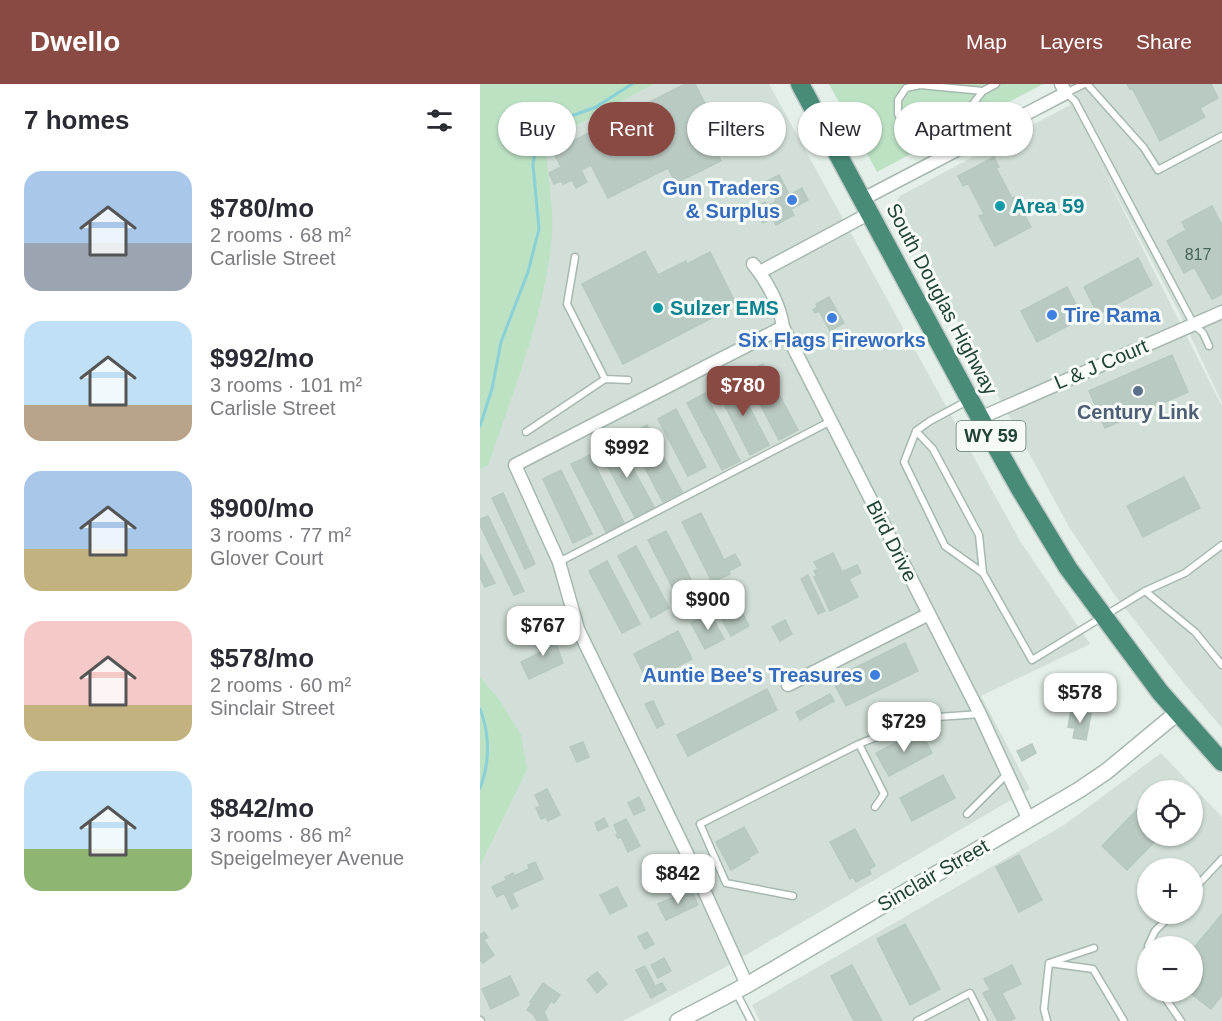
<!DOCTYPE html>
<html lang="en">
<head>
<meta charset="utf-8">
<style>
  body { margin:0; font-family:Helvetica,sans-serif; background:#f7f7f7; color:#2b2b33; height:100vh; display:flex; flex-direction:column; font-size:22px; white-space:nowrap }
  * { box-sizing:border-box; margin:0 }
  p { font-size:20px; color:#7c7c81 }
  .icon { flex:none; width:33px; height:33px; fill:none; stroke:currentColor; stroke-width:2; stroke-linecap:round; stroke-linejoin:round }
  .map { position:relative; flex:1; overflow:hidden }
  .panel { display:flex; flex-direction:column; background:#fff; width:480px }
  .panel>* { flex:none }
  .banner { position:absolute; left:18px; top:18px; width:570px; height:54px; display:flex; gap:12px }
  .tools { position:absolute; left:657px; top:696px; display:grid; gap:12px }
  .tools a { display:grid; place-items:center; width:66px; height:66px; border-radius:50%; background:#fff; box-shadow:0 2px 4px #0004; font-size:30px }
  .price { position:absolute; translate:-50% -51px; padding:0 14px; border-radius:12px; background:#fff; color:#222; font-size:20px; line-height:39px; filter:drop-shadow(0 2px 3px #0008) }
  .price::after { content:''; position:absolute; left:50%; top:36px; width:18px; height:14px; margin-left:-9px; background:inherit; clip-path:polygon(0 0,100% 0,50% 100%) }
  .price.active { background:#894a43; color:#fff }
  ul { padding:0; list-style:none }
  li { display:flex; align-items:center; gap:18px; height:150px; padding:0 24px }
  li span { display:grid; place-items:center; flex:none; width:168px; height:120px; border-radius:18px; color:#555 }
  li>.icon { margin-inline-start:auto }
  span .icon { width:72px; height:72px; fill:#fffc; stroke-width:1 }
  li b { font-size:26px }
  h2 { display:flex; justify-content:space-between; align-items:center; height:72px; padding:0 24px; font-size:26px }
  .tag { padding:0 21px; border-radius:27px; background:#fff; box-shadow:0 2px 4px #0004; font-size:21px; line-height:54px }
  .tag.active { background:#894a43; color:#fff }
  header { display:flex; align-items:center; gap:36px; box-sizing:border-box; height:84px; padding:0 30px; background:#894a43; color:#fff }
  header strong { font-size:28px }
  nav { display:flex; gap:33px; margin-inline-start:auto; font-size:21px }
  main { display:flex; flex:1; min-height:0 }
  .map>svg:first-child { display:block }
</style>
</head>
<body>
<header>
<strong>Dwello</strong>
<nav><a>Map</a><a>Layers</a><a>Share</a></nav>
</header>
<main>
<section class="panel">
<h2>7 homes<svg class="icon" aria-label="filters" viewBox="0 0 24 24"><path d="M4 7h16M4 17h16"/><circle cx="9" cy="7" r="2"/><circle cx="15" cy="17" r="2"/></svg></h2>
<ul>
<li><span style="background:linear-gradient(#a9c7e8 60%,#9aa5b1 0)"><svg class="icon" aria-label="home" viewBox="0 0 24 24"><path d="M3 11l9-7 9 7M6 9v11h12V9"/></svg></span><div><b>$780/mo</b><p>2 rooms · 68 m²</p><p>Carlisle Street</p></div></li>
<li><span style="background:linear-gradient(#bfe0f5 70%,#b9a48a 0)"><svg class="icon" aria-label="home" viewBox="0 0 24 24"><path d="M3 11l9-7 9 7M6 9v11h12V9"/></svg></span><div><b>$992/mo</b><p>3 rooms · 101 m²</p><p>Carlisle Street</p></div></li>
<li><span style="background:linear-gradient(#a9c7e8 65%,#c2b280 0)"><svg class="icon" aria-label="home" viewBox="0 0 24 24"><path d="M3 11l9-7 9 7M6 9v11h12V9"/></svg></span><div><b>$900/mo</b><p>3 rooms · 77 m²</p><p>Glover Court</p></div></li>
<li><span style="background:linear-gradient(#f6c9c9 70%,#c2b280 0)"><svg class="icon" aria-label="home" viewBox="0 0 24 24"><path d="M3 11l9-7 9 7M6 9v11h12V9"/></svg></span><div><b>$578/mo</b><p>2 rooms · 60 m²</p><p>Sinclair Street</p></div></li>
<li><span style="background:linear-gradient(#bfe0f5 65%,#8fb573 0)"><svg class="icon" aria-label="home" viewBox="0 0 24 24"><path d="M3 11l9-7 9 7M6 9v11h12V9"/></svg></span><div><b>$842/mo</b><p>3 rooms · 86 m²</p><p>Speigelmeyer Avenue</p></div></li>
</ul>
</section>
<div class="map">
<svg width="742" height="937" viewBox="0 0 742 937">
  <rect width="100%" height="100%" fill="#e4efe9"/>
  <!-- built -->
  <path fill="#d2dfd8" fill-rule="evenodd" d="M174,0H289L540,457L610,560L501,612L550,705L242,885L143,937H0V782L47,686L19,615L0,593V385L8,381L72,146L66,86V58Z
    M587,0H742V319L701,232L618,76L742,322V644L702,597L634,510L589,443L416,123V118L420,112L590,21Z
    M681,669L742,733V937H280L272,921L584,741ZM668,706H712V752H668ZM668,784H712V830H668ZM668,862H712V908H668Z"/>
  <!-- green -->
  <path fill="#bce1c3" d="M0,0H174L66,58C66,88 74,119 72,149C66,228 33,307 8,382L0,385Z
    M349,0H563L397,88Z
    M0,593L19,615L41,651L47,686L0,782Z"/>
  <g fill="none" stroke-linecap="round" stroke-linejoin="round">
    <!-- stream -->
    <path stroke="#89d1d7" stroke-width="3" d="M0,342L12,305L21,258L48,188L59,145L53,80L58,53L72,39L116,23L152,0
      M0,625C10,649 10,679 0,704"/>
  </g>
  <!-- building -->
  <path fill="#b9cac2" stroke="#b6c9c0" stroke-width="1.5" d="M205,0H215L244,57L233,62L241,77L196,99L188,84L128,114L111,81L101,86L107,98L96,104L92,96L83,100L81,97L74,100L69,89L81,83L73,67Z
    M647,0H731L738,14L720,24L725,33L680,57L652,4L650,5Z
    M514,73L519,83L516,84L532,114L535,113L551,143L515,162L499,132L504,130L488,99L483,102L478,92Z
    M299,91L309,110L306,113L322,104L328,116L311,125L314,131L296,141L292,134L283,139L277,127L265,133L263,129L285,118L287,122L295,118L296,115L287,97Z
    M732,122L742,141V210L732,215L714,183L704,189L687,157L706,146L702,138Z
    M165,167L178,191L206,177L207,180L230,168L255,218L230,231L232,234L143,280L102,200Z
    M658,174L672,201L618,230L604,203Z
    M587,203L603,234L557,258L541,227Z
    M349,213L364,239L350,247L339,227L335,229L333,226L337,223L336,220Z
    M692,271L708,308L625,344L609,307Z
    M283,280L318,346L299,356L264,290Z
    M255,295L289,361L270,371L236,304Z
    M225,309L260,377L242,386L207,319Z
    M196,325L226,383L208,392L178,335Z
    M167,341L202,408L183,418L148,351Z
    M138,357L174,423L155,433L119,366Z
    M110,371L144,439L126,448L91,380Z
    M81,386L112,450L93,459L63,395Z
    M704,393L720,424L663,453L647,422Z
    M23,409L55,480L45,485L12,414Z
    M221,429L244,476L255,470L261,481L249,487L250,490L232,498L202,438Z
    M8,432L44,507L34,511L0,441V435Z
    M186,447L218,509L200,518L168,456Z
    M156,462L189,524L171,534L138,472Z
    M353,469L362,488L377,481L381,489L369,495L378,513L350,527L334,493L337,492L334,487L338,485L334,478Z
    M0,470L15,499L5,503L0,493Z
    M127,477L160,540L142,549L109,487Z
    M328,491L345,527L338,530L321,495Z
    M255,515L269,542L251,552L236,525Z
    M230,529L244,555L225,565L211,539Z
    M305,536L312,550L300,557L292,543Z
    M198,547L212,575L168,598L154,570Z
    M72,548L83,579L49,595L41,578L61,568L55,556Z
    M425,559L438,587L366,622L352,595Z
    M287,605L297,626L208,672L197,651Z
    M350,610L354,617L320,636L316,628Z
    M173,617L184,640L177,644L165,620Z
    M591,626L611,630L606,656L593,654L595,644L588,643Z
    M440,646L452,669L409,692L396,669Z
    M103,658L109,673L97,678L90,663Z
    M552,660L556,669L542,677L537,667Z
    M463,691L475,714L432,737L420,714Z
    M67,705L80,731L68,737L66,733L61,735L56,724L60,722L55,711Z
    M159,713L165,726L154,731L148,719Z
    M668,714V752H680L647,786L622,762Z
    M124,734L128,742L118,747L115,739Z
    M146,735L160,762L148,768L141,753L138,754L136,751L138,750L134,741Z
    M264,743L278,768L269,773L270,775L251,786L236,758Z
    M375,745L395,782L389,785L391,790L376,798L373,793L370,795L350,758Z
    M539,771L562,816L539,828L516,783Z
    M55,778L63,795L32,809L38,822L32,825L24,809L17,813L12,803L26,796L25,793L33,789L34,792L49,785L48,781Z
    M137,803L147,822L130,830L120,811Z
    M211,806L218,821L186,836L178,820Z
    M742,830V911L731,925L709,908H712V866Z
    M425,840L460,905L430,921L397,855Z
    M4,848L8,853L4,856L14,871L3,879L0,876V851Z
    M167,848L174,860L165,865L158,853Z
    M184,874L191,887L178,894L171,881Z
    M372,881L402,937H374L351,892Z
    M532,881L541,900L522,909L535,934L530,937H518L503,909L510,906L504,895Z
    M165,882L175,902L182,899L186,906L171,914L156,886Z
    M117,888L127,900L117,909L107,896Z
    M30,892L39,911L11,925L2,905Z
    M63,899L80,911L74,919L71,917L64,928L68,937H57L54,931L47,926L52,919L50,918Z"/>
  <g fill="none" stroke-linecap="round" stroke-linejoin="round">
    <!-- service casing -->
    <g stroke="#a6b8b0" stroke-width="9">
      <path id="service" d="M604,0L586,9L595,17L714,241L723,249L729,262
        M607,0L664,64L678,86L742,52
        M503,7L440,1L426,4L418,16V30L425,43L435,49L453,48L485,30L503,7L516,0
        M95,173L87,220L125,295L148,296
        M487,317L450,337L436,347L424,378L465,462L503,489L552,576L665,507L705,489L742,461
        M436,347L453,365L499,451L503,489
        M46,348L125,295
        M79,478L349,338
        M665,507L715,548L742,581
        M379,660L404,710L395,723
        M487,730L527,690
        M712,807L742,775
        M313,812L246,799L220,740L379,660L444,634L500,630
        M668,862L675,847L692,830
        M668,865L666,869L668,875
        M572,878L614,864
        M256,908L271,937
        M681,908L701,937
        M0,936L1,937
        M437,937L490,909L504,937
        M567,937L564,925L569,879L613,885L644,937"/>
    </g>
    <!-- minor casing -->
    <g stroke="#a6b8b0" stroke-width="15">
      <path id="minor" d="M383,115L586,9L581,0
        M273,180C287,197 300,221 303,243L500,630L549,736
        M280,188L390,129
        M500,334L742,228
        M308,601L449,530
        M267,901L213,782L98,545L79,478L35,381L303,243"/>
    </g>
    <!-- tertiary casing -->
    <g stroke="#a6b8b0" stroke-width="18">
      <path id="tertiary" d="M198,937L267,901L599,706L627,687L697,629"/>
    </g>
    <!-- trunk casing -->
    <g stroke="#c1cac7" stroke-width="21">
      <path id="trunk" d="M320,0L490,316L540,405L588,484L680,608L742,678"/>
    </g>
    <!-- service -->
    <use href="#service" stroke="#fff" stroke-width="6"/>
    <!-- minor -->
    <use href="#minor" stroke="#fff" stroke-width="12"/>
    <!-- tertiary -->
    <use href="#tertiary" stroke="#fff" stroke-width="15"/>
    <!-- trunk -->
    <use href="#trunk" stroke="#488c77" stroke-width="18"/>
  </g>
  <!-- markers -->
  <g fill="#3f7fe0" stroke="#f6fbf8" stroke-width="2">
    <circle cx="312" cy="116" r="6"/>
    <circle cx="572" cy="231" r="6"/>
    <circle cx="352" cy="234" r="6"/>
    <circle cx="395" cy="591" r="6"/>
  </g>
  <g fill="#0f9aa8" stroke="#f6fbf8" stroke-width="2">
    <circle cx="520" cy="122" r="6"/>
    <circle cx="178" cy="224" r="6"/>
  </g>
  <circle fill="#5c6f8a" stroke="#f6fbf8" stroke-width="2" cx="658" cy="307" r="6"/>
  <g text-anchor="middle" stroke-width="6" stroke-linejoin="round" paint-order="stroke">
    <!-- number labels -->
    <g font-size="16" fill="#48645a">
      <text x="718" y="176">817</text>
    </g>
    <!-- shield labels -->
    <rect fill="#f6fbf8" stroke="#627a71" stroke-width="1.5" x="476.5" y="337" width="69" height="30" rx="4.5"/>
    <g font-size="18" font-weight="bold" fill="#224237">
      <text x="511" y="358">WY 59</text>
    </g>
    <!-- shop labels -->
    <g font-size="20" font-weight="bold" fill="#366cbe" stroke="#f6fbf8" text-anchor="end">
      <text x="300" y="111">Gun Traders<tspan x="300" dy="23">&amp; Surplus</tspan></text>
      <text x="584" y="238" text-anchor="start">Tire Rama</text>
      <text x="352" y="263" text-anchor="middle">Six Flags Fireworks</text>
      <text x="383" y="598">Auntie Bee's Treasures</text>
    </g>
    <!-- culture labels -->
    <g font-size="20" font-weight="bold" fill="#0d838f" stroke="#f6fbf8" text-anchor="start">
      <text x="532" y="129">Area 59</text>
      <text x="190" y="231">Sulzer EMS</text>
    </g>
    <!-- street labels -->
    <g font-size="20" fill="#224237" stroke="#f6fbf8">
      <text transform="translate(462 215) rotate(62)" y="7">South Douglas Highway</text>
      <text transform="translate(621 280) rotate(-23)" y="7">L &amp; J Court</text>
      <text transform="translate(412 457) rotate(63)" y="7">Bird Drive</text>
      <text transform="translate(453 791) rotate(-30)" y="7">Sinclair Street</text>
    </g>
    <!-- service labels -->
    <g font-size="20" font-weight="bold" fill="#4e5e75" stroke="#f6fbf8">
      <text x="658" y="335">Century Link</text>
    </g>
  </g>
</svg>
<div class="tools">
<a><svg class="icon" aria-label="locate" viewBox="0 0 24 24"><circle cx="12" cy="12" r="6"/><path d="M12 2v4M12 18v4M2 12h4M18 12h4"/></svg></a>
<a>+</a>
<a>−</a>
</div>
<b class="price active" style="left:263px;top:333px">$780</b>
<b class="price" style="left:147px;top:395px">$992</b>
<b class="price" style="left:228px;top:547px">$900</b>
<b class="price" style="left:63px;top:573px">$767</b>
<b class="price" style="left:600px;top:640px">$578</b>
<b class="price" style="left:424px;top:669px">$729</b>
<b class="price" style="left:198px;top:821px">$842</b>
<div class="banner">
<a class="tag">Buy</a>
<a class="tag active">Rent</a>
<a class="tag">Filters</a>
<a class="tag">New</a>
<a class="tag">Apartment</a>
</div>
</div>
</main>
</body>
</html>
